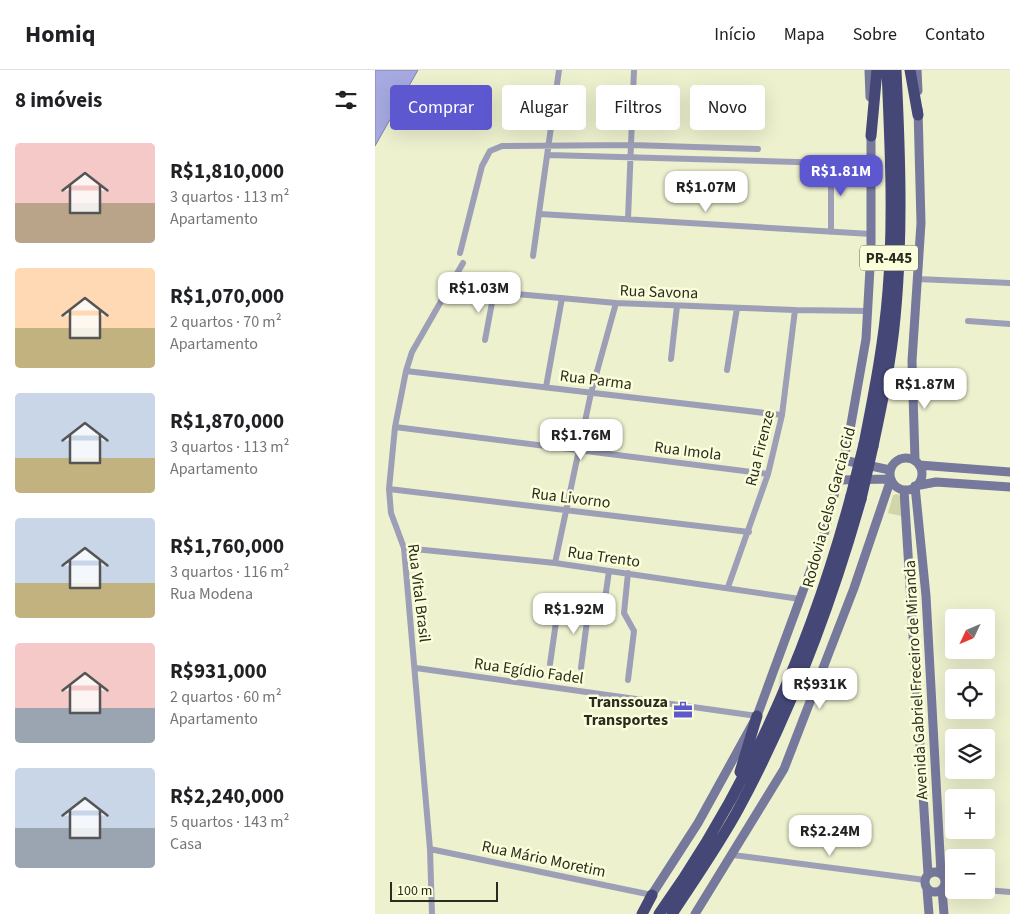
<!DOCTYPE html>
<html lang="pt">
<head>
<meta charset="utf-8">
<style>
  body { margin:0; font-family:"Source Sans 3",sans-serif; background:#f2f2f2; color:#202124; height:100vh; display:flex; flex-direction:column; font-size:19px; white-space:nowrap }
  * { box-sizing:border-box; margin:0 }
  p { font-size:16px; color:#757577 }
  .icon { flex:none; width:28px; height:28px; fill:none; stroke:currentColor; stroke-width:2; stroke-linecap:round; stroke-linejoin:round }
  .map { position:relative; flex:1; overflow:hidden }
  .drawer { display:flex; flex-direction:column; background:#fff; width:375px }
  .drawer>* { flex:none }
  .guide { position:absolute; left:15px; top:15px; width:475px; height:45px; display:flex; gap:10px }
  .needle { width:32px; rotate:226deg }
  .tools { position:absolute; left:570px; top:539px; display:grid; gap:10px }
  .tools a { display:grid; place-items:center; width:50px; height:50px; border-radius:5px; background:#fff; box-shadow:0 5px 20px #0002; font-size:25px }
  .scale { position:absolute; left:15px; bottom:12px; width:108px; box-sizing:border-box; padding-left:5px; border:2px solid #2b2c1f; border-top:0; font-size:14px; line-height:18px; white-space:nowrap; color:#2b2c1f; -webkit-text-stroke:4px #fafedb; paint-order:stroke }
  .price { position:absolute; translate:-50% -42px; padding:0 11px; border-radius:10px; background:#fff; color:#222; font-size:16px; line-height:32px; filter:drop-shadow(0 1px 2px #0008) }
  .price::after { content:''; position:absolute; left:50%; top:30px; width:15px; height:11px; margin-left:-8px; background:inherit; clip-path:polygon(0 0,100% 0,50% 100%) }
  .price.selected { background:#5e58d0; color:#fff }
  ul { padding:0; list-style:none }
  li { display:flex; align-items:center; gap:15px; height:125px; padding:0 15px }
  li span { display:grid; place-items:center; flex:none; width:140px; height:100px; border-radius:5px; color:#555 }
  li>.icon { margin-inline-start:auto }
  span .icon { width:60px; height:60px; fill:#fffc; stroke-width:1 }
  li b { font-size:21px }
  h2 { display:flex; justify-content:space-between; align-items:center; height:60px; padding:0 15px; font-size:21px }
  .chip { padding:0 18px; border-radius:5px; background:#fff; box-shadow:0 5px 20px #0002; font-size:18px; line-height:45px }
  .chip.selected { background:#5e58d0; color:#fff }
  header { display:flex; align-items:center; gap:30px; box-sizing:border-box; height:70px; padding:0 25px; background:#fff; border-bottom:1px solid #e0e0e0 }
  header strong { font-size:24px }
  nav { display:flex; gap:28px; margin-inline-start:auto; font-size:18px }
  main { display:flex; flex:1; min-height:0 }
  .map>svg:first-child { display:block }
</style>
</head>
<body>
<header>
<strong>Homiq</strong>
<nav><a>Início</a><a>Mapa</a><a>Sobre</a><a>Contato</a></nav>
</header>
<main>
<section class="drawer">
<h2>8 imóveis<svg class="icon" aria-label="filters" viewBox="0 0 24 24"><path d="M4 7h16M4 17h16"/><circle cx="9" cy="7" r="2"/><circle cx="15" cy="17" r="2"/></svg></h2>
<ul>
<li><span style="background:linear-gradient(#f6c9c9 60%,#b9a48a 0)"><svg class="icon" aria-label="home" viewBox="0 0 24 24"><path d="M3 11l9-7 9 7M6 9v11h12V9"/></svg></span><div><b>R$1,810,000</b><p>3 quartos · 113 m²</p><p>Apartamento</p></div></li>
<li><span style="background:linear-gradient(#ffd9b3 60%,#c2b280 0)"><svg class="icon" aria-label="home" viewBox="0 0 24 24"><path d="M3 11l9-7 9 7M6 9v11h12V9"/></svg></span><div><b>R$1,070,000</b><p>2 quartos · 70 m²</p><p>Apartamento</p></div></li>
<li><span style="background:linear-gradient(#c9d6e8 65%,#c2b280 0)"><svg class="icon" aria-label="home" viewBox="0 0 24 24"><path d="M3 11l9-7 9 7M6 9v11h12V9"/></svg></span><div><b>R$1,870,000</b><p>3 quartos · 113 m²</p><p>Apartamento</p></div></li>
<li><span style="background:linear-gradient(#c9d6e8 65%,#c2b280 0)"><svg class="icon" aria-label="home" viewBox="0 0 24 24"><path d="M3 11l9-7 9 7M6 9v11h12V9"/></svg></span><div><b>R$1,760,000</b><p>3 quartos · 116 m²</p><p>Rua Modena</p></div></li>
<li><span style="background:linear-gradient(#f6c9c9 65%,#9aa5b1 0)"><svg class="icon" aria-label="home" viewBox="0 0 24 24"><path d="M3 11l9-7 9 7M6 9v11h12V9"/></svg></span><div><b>R$931,000</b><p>2 quartos · 60 m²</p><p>Apartamento</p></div></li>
<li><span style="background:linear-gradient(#c9d6e8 60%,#9aa5b1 0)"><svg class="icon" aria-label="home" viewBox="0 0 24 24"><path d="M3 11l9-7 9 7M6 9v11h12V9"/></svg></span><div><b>R$2,240,000</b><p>5 quartos · 143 m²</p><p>Casa</p></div></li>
</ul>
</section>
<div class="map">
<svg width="635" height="844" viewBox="0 0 635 844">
  <rect width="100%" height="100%" fill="#edf1ce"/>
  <!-- green -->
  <path fill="#d0d5aa" d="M523,424L526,428V446L513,443L518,425Z"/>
  <!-- water -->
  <path fill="#a6aae1" stroke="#8184a7" d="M0,0H43L0,76Z"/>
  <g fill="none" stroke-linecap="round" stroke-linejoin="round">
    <!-- street -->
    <path stroke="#9d9fb7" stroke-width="6" d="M173,85L456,93V162
      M165,144L496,164
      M253,149L259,0
      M85,183L107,96L115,81L127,76L256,75L383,79
      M158,186L184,0
      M542,209L635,213
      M74,218L241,233L420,240L493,241
      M593,251L635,254
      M110,270L119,222
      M296,289L302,236
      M352,300L362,238
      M31,301L407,345
      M171,317L187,228
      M20,357L393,404
      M14,419L374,462
      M29,478L180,493L425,529
      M180,493L216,323L241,233
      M253,503L249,543L259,561L253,610
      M353,517L393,404L407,345L420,240
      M164,528L229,536L234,501
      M175,594L184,531
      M41,598L382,646
      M206,598L214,535
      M55,779L277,825
      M358,785L550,810
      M570,815L579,816
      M611,820L635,822
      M57,844L55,779L29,478L16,443L14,419L20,357L31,301L37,282L88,193"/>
    <!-- secondary -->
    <path stroke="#76799c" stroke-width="9" d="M494,0L495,27
      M542,0L543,21
      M515 404a16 16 0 1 1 32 0a16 16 0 1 1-32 0Z
      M468,390L515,400
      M540,390L537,291L546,153L543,39
      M544,395L635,402
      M529,420L553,804
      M550 812a10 10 0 1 1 20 0a10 10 0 1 1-20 0Z
      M566,803L551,526L540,416L561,412L635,417
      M552,819L554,844
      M567,819L569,844
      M274,829L323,753L382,646L450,461L473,371L491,269L496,180V60
      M320,844L409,699L479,518L516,409L463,410"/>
    <!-- highway -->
    <path stroke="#454777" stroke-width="11" d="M535,0L543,45
      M496,66L502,0
      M489,374C499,323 509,273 513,221C519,147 515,73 512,0
      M498,376C507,334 516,291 520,248C528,165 525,83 521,0
      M365,702L382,646
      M267,844L277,825
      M284,844C374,718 436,575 476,426
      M297,844C320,809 344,775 364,738C416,641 456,535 486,429"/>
    <!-- highway-bridge -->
    <path stroke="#454777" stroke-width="11" d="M476,426L489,374
      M486,429L498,376"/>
  </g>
  <!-- icons -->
  <defs>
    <g id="office-bare" transform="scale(1.5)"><path d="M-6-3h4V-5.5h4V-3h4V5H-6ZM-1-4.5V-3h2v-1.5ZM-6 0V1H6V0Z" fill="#5e58d0" stroke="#fafedb" stroke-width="2.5" paint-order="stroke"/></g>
  </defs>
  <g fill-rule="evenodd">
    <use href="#office-bare" x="308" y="640"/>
  </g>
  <g text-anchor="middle" stroke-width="5" stroke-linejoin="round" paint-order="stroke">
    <!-- shield labels -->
    <rect fill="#fafedb" stroke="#696b57" stroke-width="1" x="485" y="175.5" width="58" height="25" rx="4"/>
    <g font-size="15" font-weight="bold" fill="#2b2c1f">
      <text x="514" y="193">PR-445</text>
    </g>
    <!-- street labels -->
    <g font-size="16" fill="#2b2c1f" stroke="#fafedb">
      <text transform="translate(284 221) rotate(2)" y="6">Rua Savona</text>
      <text transform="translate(221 309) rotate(7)" y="6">Rua Parma</text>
      <text transform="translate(384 378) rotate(-76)" y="6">Rua Firenze</text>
      <text transform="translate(313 380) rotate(7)" y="6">Rua Imola</text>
      <text transform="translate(196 427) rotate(7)" y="6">Rua Livorno</text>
      <text transform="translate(453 437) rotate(-75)" y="6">Rodovia Celso Garcia Cid</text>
      <text transform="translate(229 486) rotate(8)" y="6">Rua Trento</text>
      <text transform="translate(45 523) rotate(83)" y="6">Rua Vital Brasil</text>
      <text transform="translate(154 600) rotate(8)" y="6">Rua Egídio Fadel</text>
      <text transform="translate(540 610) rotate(-93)" y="6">Avenida Gabriel Freceiro de Miranda</text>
      <text transform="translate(169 788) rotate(12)" y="6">Rua Mário Moretim</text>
    </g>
    <!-- poi labels -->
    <g font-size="16" font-weight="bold" fill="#2b2c1f" stroke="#fafedb" text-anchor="end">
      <text x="293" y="637">Transsouza<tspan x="293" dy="18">Transportes</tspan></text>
    </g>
  </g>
</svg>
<div class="tools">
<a><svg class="needle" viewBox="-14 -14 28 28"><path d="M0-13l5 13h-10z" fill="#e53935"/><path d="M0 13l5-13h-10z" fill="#757577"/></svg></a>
<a><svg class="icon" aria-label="locate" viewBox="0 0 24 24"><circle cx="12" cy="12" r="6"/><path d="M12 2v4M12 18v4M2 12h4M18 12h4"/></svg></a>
<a><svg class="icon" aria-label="layers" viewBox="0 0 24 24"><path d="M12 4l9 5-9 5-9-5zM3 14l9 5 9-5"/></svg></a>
<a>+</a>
<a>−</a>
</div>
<div class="scale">100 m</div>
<b class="price selected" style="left:466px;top:127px">R$1.81M</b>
<b class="price" style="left:331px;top:143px">R$1.07M</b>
<b class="price" style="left:104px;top:244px">R$1.03M</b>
<b class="price" style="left:550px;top:340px">R$1.87M</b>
<b class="price" style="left:206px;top:391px">R$1.76M</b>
<b class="price" style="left:199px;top:565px">R$1.92M</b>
<b class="price" style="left:445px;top:640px">R$931K</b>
<b class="price" style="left:455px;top:787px">R$2.24M</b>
<div class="guide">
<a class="chip selected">Comprar</a>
<a class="chip">Alugar</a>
<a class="chip">Filtros</a>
<a class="chip">Novo</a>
</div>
</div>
</main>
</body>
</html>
